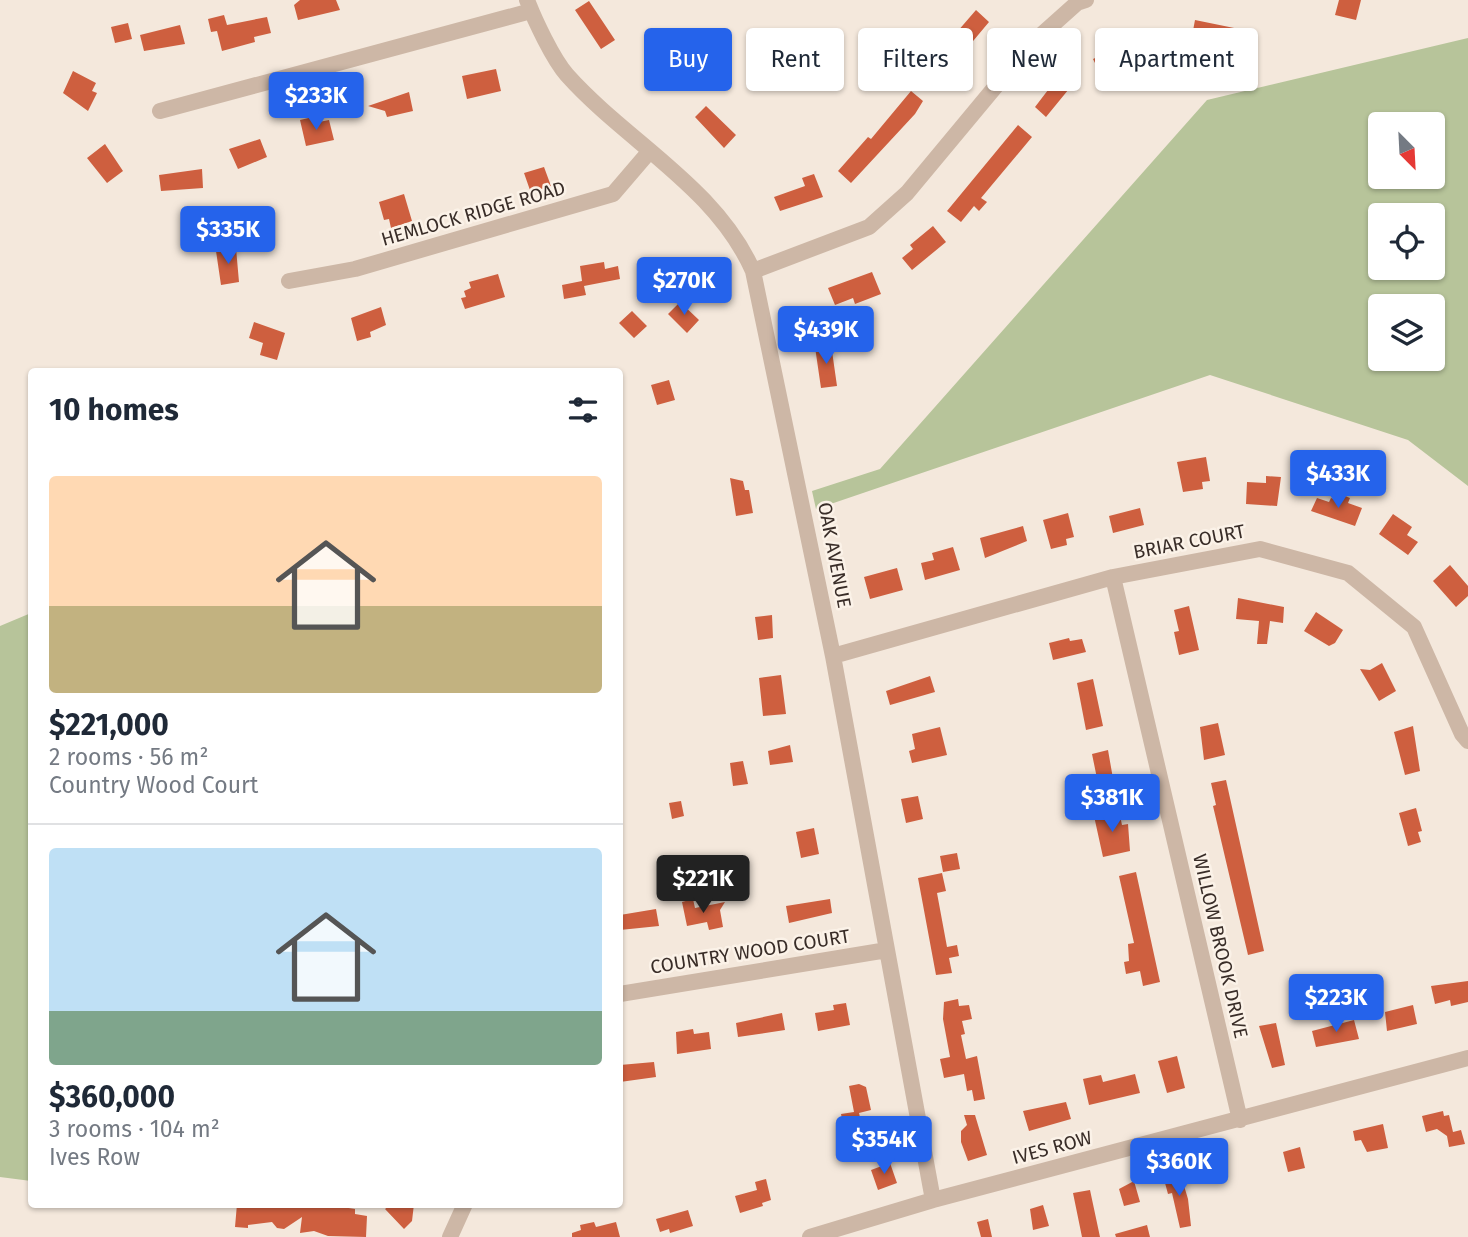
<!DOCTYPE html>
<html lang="en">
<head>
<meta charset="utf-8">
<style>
  body { margin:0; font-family:"Fira Sans",sans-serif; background:#f6f6f7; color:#1f2937; height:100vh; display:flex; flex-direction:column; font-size:26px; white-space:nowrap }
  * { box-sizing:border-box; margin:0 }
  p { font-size:23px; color:#747a83 }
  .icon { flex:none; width:38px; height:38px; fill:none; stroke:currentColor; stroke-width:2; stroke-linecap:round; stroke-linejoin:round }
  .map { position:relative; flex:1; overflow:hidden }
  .drawer { position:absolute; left:28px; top:368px; width:595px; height:840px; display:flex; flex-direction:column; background:#fff; border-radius:7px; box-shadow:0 2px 5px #0004 }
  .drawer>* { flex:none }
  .hud { position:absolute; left:644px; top:28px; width:665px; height:63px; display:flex; gap:14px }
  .needle { width:46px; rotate:156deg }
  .tools { position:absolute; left:1368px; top:112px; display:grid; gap:14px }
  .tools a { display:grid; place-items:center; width:77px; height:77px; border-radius:7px; background:#fff; box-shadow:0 2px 5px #0004; font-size:35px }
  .price { position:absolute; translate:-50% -60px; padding:0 16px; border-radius:7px; background:#2563eb; color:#fff; font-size:23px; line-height:46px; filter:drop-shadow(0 2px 4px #0008) }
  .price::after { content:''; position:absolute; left:50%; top:42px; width:21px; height:16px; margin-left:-10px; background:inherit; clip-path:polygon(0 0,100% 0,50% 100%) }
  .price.current { background:#222; color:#fff }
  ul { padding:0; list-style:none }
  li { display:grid; align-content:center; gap:14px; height:371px; padding:0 21px }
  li+li { border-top:2px solid #e0e1e3 }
  li span { display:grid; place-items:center; height:217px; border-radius:7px; color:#555 }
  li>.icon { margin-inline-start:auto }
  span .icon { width:126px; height:126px; fill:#fffc; stroke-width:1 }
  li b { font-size:30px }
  h2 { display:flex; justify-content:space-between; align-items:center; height:84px; padding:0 21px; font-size:30px }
  .chip { padding:0 24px; border-radius:7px; background:#fff; box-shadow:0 2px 5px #0004; font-size:24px; line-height:63px }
  .chip.current { background:#2563eb; color:#fff }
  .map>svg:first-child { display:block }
</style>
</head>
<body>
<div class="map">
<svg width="1468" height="1237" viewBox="0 0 1468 1237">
  <rect width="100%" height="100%" fill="#f4e8dc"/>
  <!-- green -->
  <path fill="#b7c49a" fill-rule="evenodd" d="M1468,38V486L1408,440L1210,375L816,509L812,491L880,469L1207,100ZM1381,124H1433V177H1381ZM1381,215H1433V268H1381ZM1381,306H1433V359H1381Z
    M31,613V1181L0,1177V626Z"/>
  <!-- building -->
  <path fill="#ce5f3f" d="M300,0H336L340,10L298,20L294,5Z
    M1339,0H1361L1356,20L1335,15Z
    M589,1L615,40L601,49L575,10Z
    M976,10L989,22L958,59L944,47Z
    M224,15L227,25L267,17L271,33L254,37L255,42L222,51L217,31L211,32L208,19Z
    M1195,20L1239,29L1237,44L1192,36Z
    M128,23L132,39L115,43L111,27Z
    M180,25L185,44L144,51L140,35Z
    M1130,29L1140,49L1100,73L1093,59L1112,50L1107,41Z
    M764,34L784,51L773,64L753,47Z
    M496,69L501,91L467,99L462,76Z
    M73,71L96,83L92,91L97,93L88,111L63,93Z
    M1061,73L1073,84L1046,117L1035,107Z
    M911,91L923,101L915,114L851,183L838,171L868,137L871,139Z
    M409,92L413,111L387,117L385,111L368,106Z
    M706,106L736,135L724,148L695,117Z
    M313,117L314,123L329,120L334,140L306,146L300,120Z
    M1018,125L1032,137L981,198L987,202L979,211L974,206L961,222L947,211Z
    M260,139L267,157L238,169L229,149Z
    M105,144L123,171L107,183L87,158Z
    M544,167L551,186L531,193L524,173Z
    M202,169L203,188L161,191L159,175Z
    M814,174L823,197L780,211L774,197L805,186L802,178Z
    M404,194L412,221L391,228L389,219L384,220L379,202Z
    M933,226L946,242L912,270L902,258L913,249L910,245Z
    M236,248L239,282L221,285L216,251Z
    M604,262L605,269L618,266L620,279L584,286L586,295L564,299L562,285L582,281L580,266Z
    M872,272L881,294L855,304L853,298L835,305L828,288Z
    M498,274L505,297L465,309L461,298L466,297L464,291L471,288L469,282Z
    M680,302L699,320L687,333L668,314Z
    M381,307L386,325L370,332L371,337L357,341L351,318Z
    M632,311L647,326L634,338L619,323Z
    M254,322L285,333L277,360L260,355L263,343L249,338Z
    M831,344L837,386L821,388L815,347Z
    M669,380L675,400L657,405L651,385Z
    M1206,457L1210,481L1202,482L1203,489L1183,492L1177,462Z
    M1266,476L1281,477L1277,506L1246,504L1247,482L1266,483Z
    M730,478L743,481L745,490H749L753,513L736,516Z
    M1340,494L1350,498L1348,503L1362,508L1355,526L1311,511L1317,498L1329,502L1331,498L1337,500Z
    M1140,508L1144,525L1113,533L1109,516Z
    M1068,513L1074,537L1066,539L1067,545L1051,549L1043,520Z
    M1393,514L1412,527L1407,535L1418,542L1408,555L1379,534Z
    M1023,526L1027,541L985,558L980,538Z
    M953,547L960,570L925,580L921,563L934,560L932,553Z
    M1450,565L1468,586V596L1456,607L1433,581Z
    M897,568L903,590L870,599L864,577Z
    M1238,598L1284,607L1283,623L1270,621L1267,644H1257L1259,621L1236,619Z
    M1189,606L1199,650L1179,655L1174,632L1179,631L1174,610Z
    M1316,612L1343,630L1335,643L1329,646L1304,631Z
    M772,615L773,638L758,640L755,617Z
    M1069,638L1070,641L1082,639L1086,652L1053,660L1049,643Z
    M1382,663L1396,691L1379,701L1360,669L1370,670Z
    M781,675L786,714L763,716L759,678Z
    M930,676L935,692L890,705L886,691Z
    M1093,679L1103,726L1086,730L1077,683Z
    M1218,723L1225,755L1204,760L1200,727Z
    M1413,726L1420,771L1405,775L1394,732Z
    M940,727L947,755L912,763L909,751L915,749L912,734Z
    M790,745L793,762L770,765L768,751Z
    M1108,750L1115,790L1100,793L1092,754Z
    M743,761L748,784L733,786L730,763Z
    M1226,780L1264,951L1248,955L1213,806L1216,805L1211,783Z
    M918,796L923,819L906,823L901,799Z
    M681,801L684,816L672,819L669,803Z
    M1416,808L1422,831L1418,832L1421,842L1408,846L1399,813Z
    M1119,811L1122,825L1128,824L1130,851L1103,857L1094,816Z
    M814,828L819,854L801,858L796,832Z
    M957,853L960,869L943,872L940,856Z
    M1136,872L1160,982L1143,986L1140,971L1126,974L1124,962L1129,961L1128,944L1134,943L1119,876Z
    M942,873L946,891L937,893L947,947L957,945L959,956L949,958L952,973L936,975L918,878Z
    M693,899L695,908L725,902L720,910L723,927L709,930L707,922L687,926L682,902Z
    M830,899L832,913L789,923L786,906Z
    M656,909L659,926L620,930V915Z
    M1468,981V1002L1451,1006L1450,1000L1435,1004L1431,986Z
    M958,999L959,1006L969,1005L972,1019L962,1021L965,1034L961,1035L966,1059L977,1056L985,1099L974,1101L972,1090L967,1091L964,1074L944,1078L940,1059L950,1057L943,1019L944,1002Z
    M846,1003L850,1025L818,1031L815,1013L834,1010L833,1005Z
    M1413,1005L1417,1024L1387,1031L1385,1012Z
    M782,1013L785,1030L738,1037L736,1023Z
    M1354,1020L1359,1039L1316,1047L1312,1031Z
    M1276,1023L1285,1065L1272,1068L1259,1026Z
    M693,1029L694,1034L709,1032L711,1049L677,1054L676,1032Z
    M1177,1056L1185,1088L1167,1093L1158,1061Z
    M654,1062L656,1077L620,1082V1065Z
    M1135,1074L1140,1093L1089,1105L1083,1079L1101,1075L1103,1082Z
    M859,1084L866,1087L871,1110L859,1113L863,1130L845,1134L841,1114L854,1112L849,1086Z
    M1066,1102L1071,1119L1029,1131L1023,1111Z
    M1443,1111L1444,1116L1449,1115L1453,1132L1461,1130L1465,1144L1449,1147L1447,1136L1437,1129L1426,1132L1422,1116Z
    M964,1115H975L987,1155L968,1161L961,1142V1131L967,1125Z
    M1383,1124L1388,1148L1367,1152L1361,1140L1355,1141L1353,1131Z
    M1300,1147L1305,1168L1288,1172L1283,1152Z
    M890,1163L897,1183L878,1190L871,1170Z
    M1179,1169L1188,1199L1191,1226L1180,1228L1172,1193L1168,1194L1165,1183L1170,1182L1167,1172Z
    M766,1179L771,1200L762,1203L763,1206L740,1213L735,1196L757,1190L755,1182Z
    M1134,1181L1140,1202L1124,1206L1119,1189Z
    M1090,1190L1100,1237H1082L1073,1193Z
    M237,1204H323L355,1209V1214L367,1216L366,1237L328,1236L314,1231L300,1233L302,1217L284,1229L277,1228L272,1222L248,1225V1228L235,1227Z
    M391,1204H414L412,1221L404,1229L385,1209Z
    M1043,1205L1049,1226L1033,1230L1030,1209Z
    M688,1210L693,1226L670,1233L669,1229L660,1232L656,1219Z
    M988,1219L992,1237H981L977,1222Z
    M594,1222L596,1227L616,1222L620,1237H572V1233L581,1230L580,1225Z
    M1147,1225L1150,1237H1116L1115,1234Z"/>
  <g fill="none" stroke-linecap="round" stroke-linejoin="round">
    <!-- minor -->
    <path stroke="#cdb7a6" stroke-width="16" d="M527,0C535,21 553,59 567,75C627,142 716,187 753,271L833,656L933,1200
      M160,111L531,11
      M753,271L869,227L907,193L1030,45L1077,3L1086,0
      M289,281L355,269L613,194L649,152
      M1113,577L1240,1120
      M833,656L1113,577L1260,549L1348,573L1414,627L1462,734L1468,741
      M620,994L887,950
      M450,1237L465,1204
      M810,1237L933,1200L1468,1058"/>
  </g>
  <g text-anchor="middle" stroke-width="5" stroke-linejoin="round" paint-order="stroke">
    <!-- street labels -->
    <g font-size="19" fill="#392d28" stroke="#fbf2e8">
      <text transform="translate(473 213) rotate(-16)" y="7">HEMLOCK RIDGE ROAD</text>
      <text transform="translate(1189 541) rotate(-11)" y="7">BRIAR COURT</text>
      <text transform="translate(835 555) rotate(79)" y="7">OAK AVENUE</text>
      <text transform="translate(1221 946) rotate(77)" y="7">WILLOW BROOK DRIVE</text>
      <text transform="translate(750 951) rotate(-9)" y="7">COUNTRY WOOD COURT</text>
      <text transform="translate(1052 1147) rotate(-15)" y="7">IVES ROW</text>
    </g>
  </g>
</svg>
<div class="tools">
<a><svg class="needle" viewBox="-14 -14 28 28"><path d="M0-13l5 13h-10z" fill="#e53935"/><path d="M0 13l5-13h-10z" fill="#747a83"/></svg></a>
<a><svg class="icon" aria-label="locate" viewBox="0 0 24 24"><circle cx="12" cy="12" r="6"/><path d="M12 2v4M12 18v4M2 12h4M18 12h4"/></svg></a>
<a><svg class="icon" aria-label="layers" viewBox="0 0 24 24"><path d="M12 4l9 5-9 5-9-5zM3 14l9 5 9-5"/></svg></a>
</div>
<b class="price" style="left:316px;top:132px">$233K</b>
<b class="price" style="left:228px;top:266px">$335K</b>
<b class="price" style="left:684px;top:317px">$270K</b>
<b class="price" style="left:826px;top:366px">$439K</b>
<b class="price" style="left:1338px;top:510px">$433K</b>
<b class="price" style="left:1112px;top:834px">$381K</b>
<b class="price current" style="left:703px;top:915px">$221K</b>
<b class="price" style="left:1336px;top:1034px">$223K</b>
<b class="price" style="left:884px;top:1176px">$354K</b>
<b class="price" style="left:1179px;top:1198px">$360K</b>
<div class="hud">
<a class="chip current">Buy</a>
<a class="chip">Rent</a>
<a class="chip">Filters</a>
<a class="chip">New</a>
<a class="chip">Apartment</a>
</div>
<section class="drawer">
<h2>10 homes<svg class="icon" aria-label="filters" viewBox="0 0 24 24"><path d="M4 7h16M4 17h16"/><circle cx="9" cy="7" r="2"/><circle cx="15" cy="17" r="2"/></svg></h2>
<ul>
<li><span style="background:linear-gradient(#ffd9b3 60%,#c2b280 0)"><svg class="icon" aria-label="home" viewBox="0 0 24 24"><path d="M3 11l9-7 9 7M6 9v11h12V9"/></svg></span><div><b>$221,000</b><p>2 rooms · 56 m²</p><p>Country Wood Court</p></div></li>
<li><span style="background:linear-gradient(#bfe0f5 75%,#7fa58c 0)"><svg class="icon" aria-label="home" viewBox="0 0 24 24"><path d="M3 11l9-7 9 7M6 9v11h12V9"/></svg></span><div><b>$360,000</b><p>3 rooms · 104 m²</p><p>Ives Row</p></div></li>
</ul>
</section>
</div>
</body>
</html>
